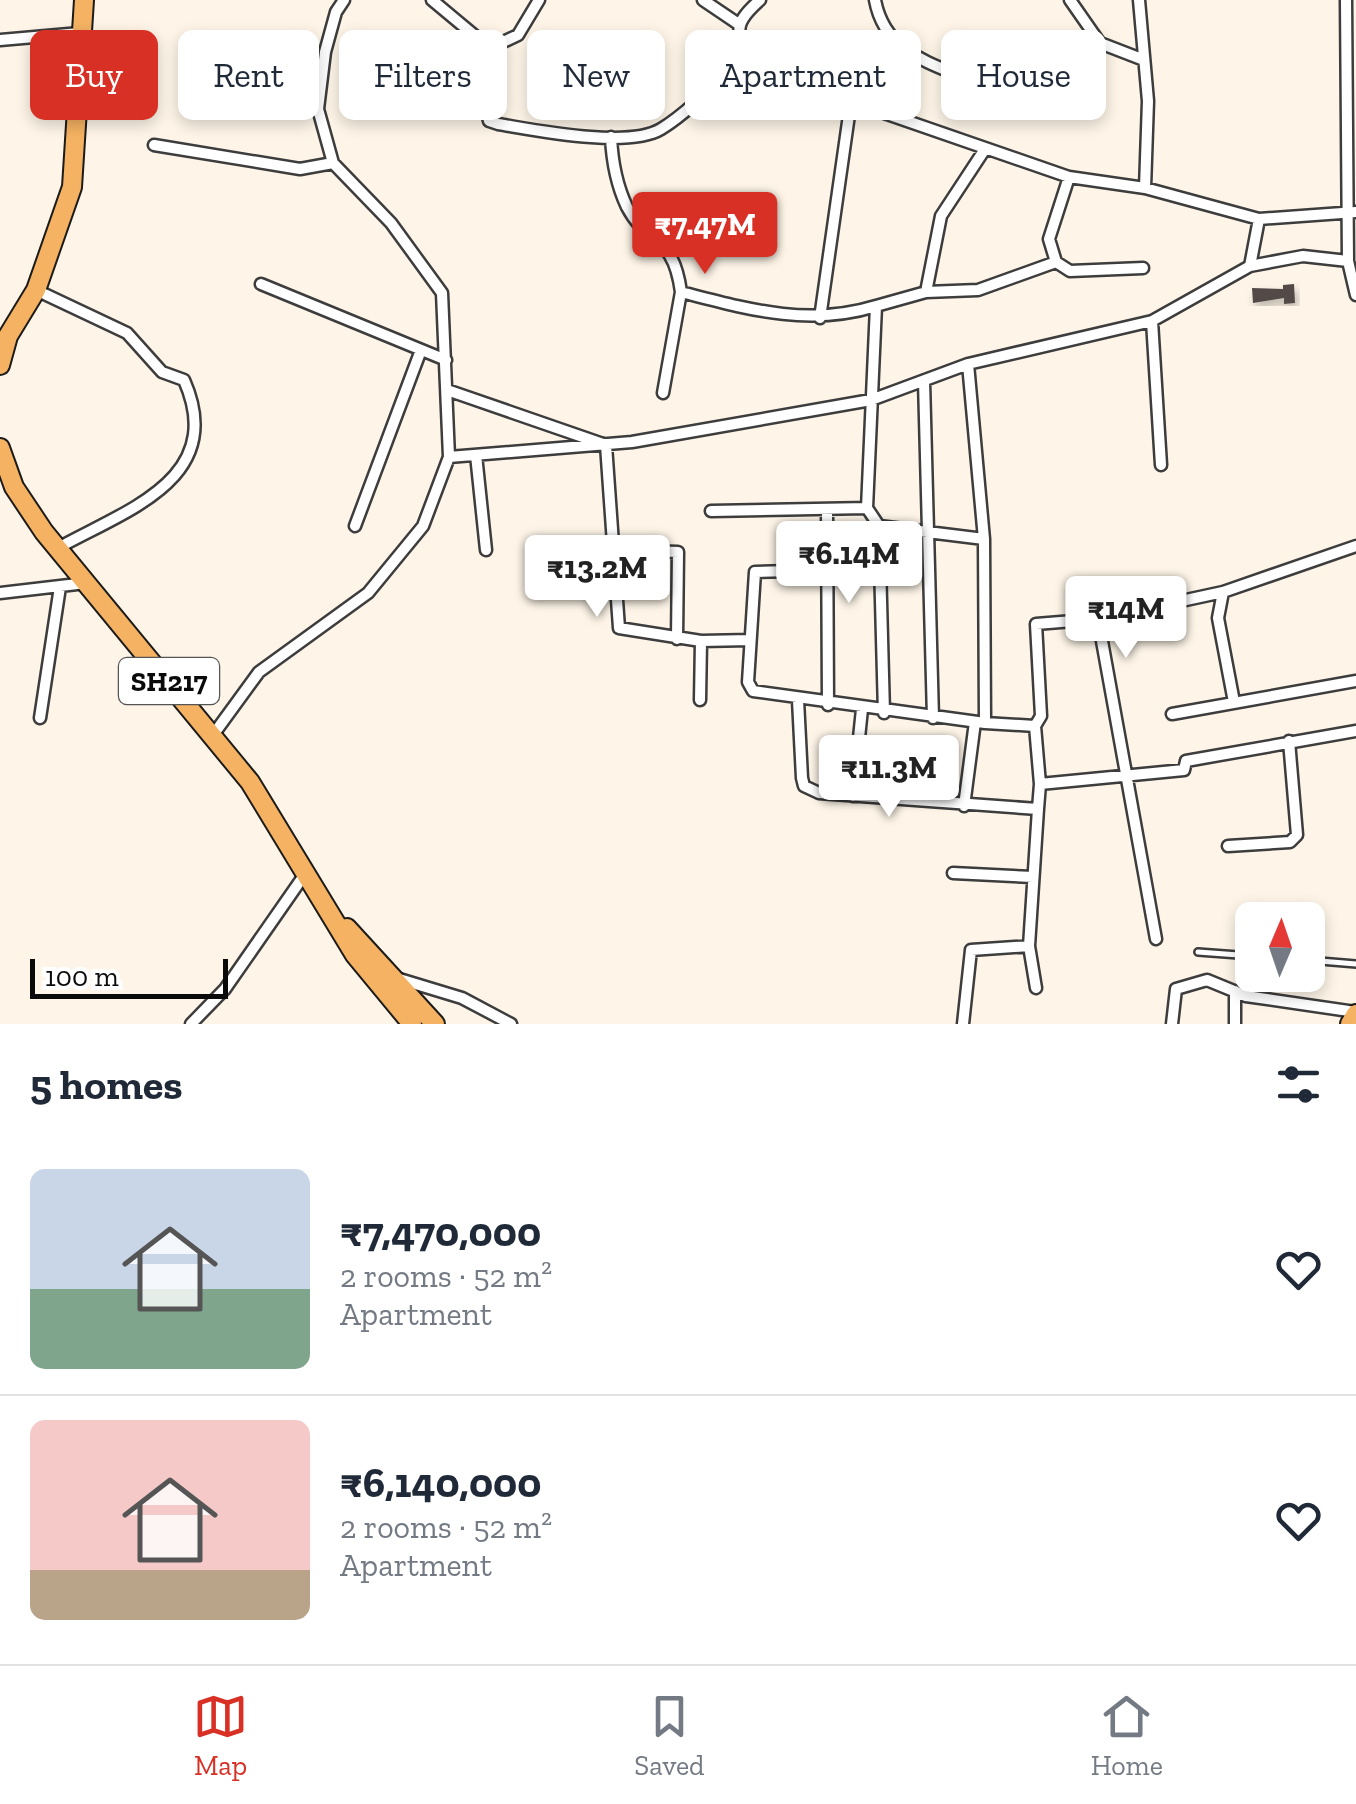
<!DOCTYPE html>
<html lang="en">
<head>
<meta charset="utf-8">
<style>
  body { margin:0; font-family:"Zilla Slab",serif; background:#f2f2f3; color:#1f2937; height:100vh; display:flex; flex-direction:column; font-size:38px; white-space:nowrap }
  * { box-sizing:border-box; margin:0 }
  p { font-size:32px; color:#747a83 }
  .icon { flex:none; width:55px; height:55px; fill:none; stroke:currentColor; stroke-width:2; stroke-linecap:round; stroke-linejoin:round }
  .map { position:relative; height:1024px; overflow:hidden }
  .side { display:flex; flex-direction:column; background:#fff; flex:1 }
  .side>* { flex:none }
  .top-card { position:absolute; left:30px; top:30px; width:1298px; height:90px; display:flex; gap:20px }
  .needle { width:65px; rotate:2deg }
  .buttons { position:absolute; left:1235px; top:902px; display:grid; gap:20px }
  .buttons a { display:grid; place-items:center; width:90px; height:90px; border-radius:15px; background:#fff; box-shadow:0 5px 15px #0003; font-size:50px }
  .scale { position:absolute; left:30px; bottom:25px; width:198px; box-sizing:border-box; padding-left:10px; border:5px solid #0a0a0a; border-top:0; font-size:28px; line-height:35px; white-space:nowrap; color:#0a0a0a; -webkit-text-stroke:8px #fff; paint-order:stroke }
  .price { position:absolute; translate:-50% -85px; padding:0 22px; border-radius:10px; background:#fff; color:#222; font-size:32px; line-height:65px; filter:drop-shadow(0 2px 5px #0008) }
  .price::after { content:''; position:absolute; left:50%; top:60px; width:30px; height:22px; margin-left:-15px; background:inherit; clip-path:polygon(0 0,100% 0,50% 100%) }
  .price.active { background:#d93025; color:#fff }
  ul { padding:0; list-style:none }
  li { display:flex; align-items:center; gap:30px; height:250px; padding:0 30px }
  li+li { border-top:2px solid #e0e1e3 }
  li span { display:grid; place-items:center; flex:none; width:280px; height:200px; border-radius:15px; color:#555 }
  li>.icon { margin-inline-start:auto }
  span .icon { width:120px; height:120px; fill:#fffc; stroke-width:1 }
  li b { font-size:42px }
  h2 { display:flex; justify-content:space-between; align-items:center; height:120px; padding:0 30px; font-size:42px }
  .tag { padding:0 35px; border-radius:15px; background:#fff; box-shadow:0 5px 15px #0003; font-size:35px; line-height:90px }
  .tag.active { background:#d93025; color:#fff }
  .dock { display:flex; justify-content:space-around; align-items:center; height:140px; border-top:2px solid #e0e1e3; background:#fff; font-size:28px; color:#747a83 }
  .dock a { display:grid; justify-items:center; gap:5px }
  .dock .active { color:#d93025 }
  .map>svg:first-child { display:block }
</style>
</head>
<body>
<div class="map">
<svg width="1356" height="1024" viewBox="0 0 1356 1024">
  <defs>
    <filter id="shadow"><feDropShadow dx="3" dy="5.5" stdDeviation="5" flood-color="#0004"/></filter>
  </defs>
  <rect width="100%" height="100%" fill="#fef5e8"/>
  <!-- building -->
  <path fill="#524947" filter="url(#shadow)" d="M1294,284L1295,303L1284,304V298L1253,303L1252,288L1283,289V285Z"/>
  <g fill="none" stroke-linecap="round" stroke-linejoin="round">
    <!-- service casing -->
    <g stroke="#3d3d3d" stroke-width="10">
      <path id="service" d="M1198,952L1252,956
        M1308,960L1356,964"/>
    </g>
    <!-- minor casing -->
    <g stroke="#3d3d3d" stroke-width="15">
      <path id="minor" d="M344,0L336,12L325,52L318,109L333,163L391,223L442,293L449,457
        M432,0L480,40L487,113L489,121L498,124C535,130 628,149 661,129C702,104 706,80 760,70L1069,177L1145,188L1259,219L1356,212
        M703,0L737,23
        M760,0C726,30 740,35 760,70
        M875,0C884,49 924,61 965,78
        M1070,0L1100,43L1144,60
        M1139,0L1148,101L1145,188
        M1346,0L1348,261L1356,295
        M0,40L80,33
        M219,48L270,95L318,109
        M484,51L518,35L539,0
        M611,137C612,159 617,186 627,207C648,247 673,233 681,292C747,309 808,327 876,306
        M154,145L300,169L333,163
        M985,149L941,216L926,292L876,306L867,508L879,526L984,539L985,723L1035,726L1040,784L1184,770L1186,761L1356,731
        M1069,177L1049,239L1056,262L1070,271L1143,268
        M1250,266L1303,256L1348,261
        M261,284L446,360
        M36,290L127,333L162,372L184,380C228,479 126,510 58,548
        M926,292L978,290L1056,262
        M820,318L851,101
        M1152,321L1161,465
        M968,364L984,539
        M924,381L933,718
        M447,390L606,445L619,628L701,641L750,640
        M663,393L681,292
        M476,455L486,550
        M827,509L828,705
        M711,511L867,508
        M355,526L421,350
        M879,526L884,713
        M613,550L678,552L677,639
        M829,570L755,572L748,682L753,691L985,723
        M1223,592L1218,618L1234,702
        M0,593L86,583
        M700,700L701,641
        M798,700L802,778L804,786L819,793L1038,809L1040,784
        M1172,714L1356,681
        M40,718L60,587
        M1035,726L1041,716L1036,624L1098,619
        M213,735L259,672L368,593L423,526L449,457L632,442L871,400L968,364L1152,321L1250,266L1259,219
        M853,796L862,709
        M964,806L975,722
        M1228,846L1290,842L1297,835L1289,741
        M953,873L1033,877
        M1156,939L1098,619L1223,592L1356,546
        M396,978L462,998L511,1024
        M1036,988L1029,946L1038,809
        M191,1024L225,989L305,874
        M963,1024L971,950L1029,946
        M1172,1024L1176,989L1207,980L1246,996L1356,1012
        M1235,1024V991"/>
    </g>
    <!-- primary casing -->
    <g stroke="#1b1b1b" stroke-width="22">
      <path id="primary" d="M0,365L8,336L36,290L72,187L84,0
        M0,448L14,487L44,532L250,782L355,955L412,1024
        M347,928L435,1024
        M1350,1024L1356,1014"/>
    </g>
    <!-- service -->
    <use href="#service" stroke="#fff" stroke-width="5"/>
    <!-- minor -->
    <use href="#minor" stroke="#fff" stroke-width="10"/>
    <!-- primary -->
    <use href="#primary" stroke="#f4b262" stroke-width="18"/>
  </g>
  <g text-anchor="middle" stroke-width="10" stroke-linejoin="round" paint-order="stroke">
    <!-- shield labels -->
    <rect fill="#fff" stroke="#545454" stroke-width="2.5" x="119" y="658" width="100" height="46" rx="8"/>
    <g font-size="28" font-weight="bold" fill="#0a0a0a">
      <text x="169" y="691">SH217</text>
    </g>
  </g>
</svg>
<div class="buttons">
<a><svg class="needle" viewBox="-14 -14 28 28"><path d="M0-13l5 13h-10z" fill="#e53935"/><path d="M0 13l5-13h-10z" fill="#747a83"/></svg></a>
</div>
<div class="scale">100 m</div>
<b class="price active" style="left:705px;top:277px">₹7.47M</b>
<b class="price" style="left:849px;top:606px">₹6.14M</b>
<b class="price" style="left:597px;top:620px">₹13.2M</b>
<b class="price" style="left:1126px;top:661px">₹14M</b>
<b class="price" style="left:889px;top:820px">₹11.3M</b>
<div class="top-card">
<a class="tag active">Buy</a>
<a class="tag">Rent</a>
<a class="tag">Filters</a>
<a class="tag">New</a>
<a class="tag">Apartment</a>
<a class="tag">House</a>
</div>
</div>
<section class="side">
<h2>5 homes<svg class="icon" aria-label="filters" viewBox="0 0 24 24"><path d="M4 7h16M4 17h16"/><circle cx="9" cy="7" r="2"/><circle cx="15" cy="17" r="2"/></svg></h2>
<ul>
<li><span style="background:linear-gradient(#c9d6e8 60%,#7fa58c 0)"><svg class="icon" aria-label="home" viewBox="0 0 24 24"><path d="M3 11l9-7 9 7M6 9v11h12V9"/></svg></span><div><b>₹7,470,000</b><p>2 rooms · 52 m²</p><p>Apartment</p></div><svg class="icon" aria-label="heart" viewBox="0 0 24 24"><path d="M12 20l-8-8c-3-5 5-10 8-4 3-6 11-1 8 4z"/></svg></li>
<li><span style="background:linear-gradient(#f6c9c9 75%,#b9a48a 0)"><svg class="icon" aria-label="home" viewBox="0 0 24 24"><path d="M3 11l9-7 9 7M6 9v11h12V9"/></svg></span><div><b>₹6,140,000</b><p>2 rooms · 52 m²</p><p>Apartment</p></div><svg class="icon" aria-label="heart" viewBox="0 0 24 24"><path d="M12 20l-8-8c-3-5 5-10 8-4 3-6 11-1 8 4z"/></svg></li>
</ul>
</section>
<nav class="dock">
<a class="active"><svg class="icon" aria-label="map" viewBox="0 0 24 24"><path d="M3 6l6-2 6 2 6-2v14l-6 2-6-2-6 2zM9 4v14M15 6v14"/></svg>Map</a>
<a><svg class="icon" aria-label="saved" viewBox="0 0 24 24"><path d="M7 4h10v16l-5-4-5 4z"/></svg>Saved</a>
<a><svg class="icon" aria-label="home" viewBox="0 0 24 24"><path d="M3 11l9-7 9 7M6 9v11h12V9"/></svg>Home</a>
</nav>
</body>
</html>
